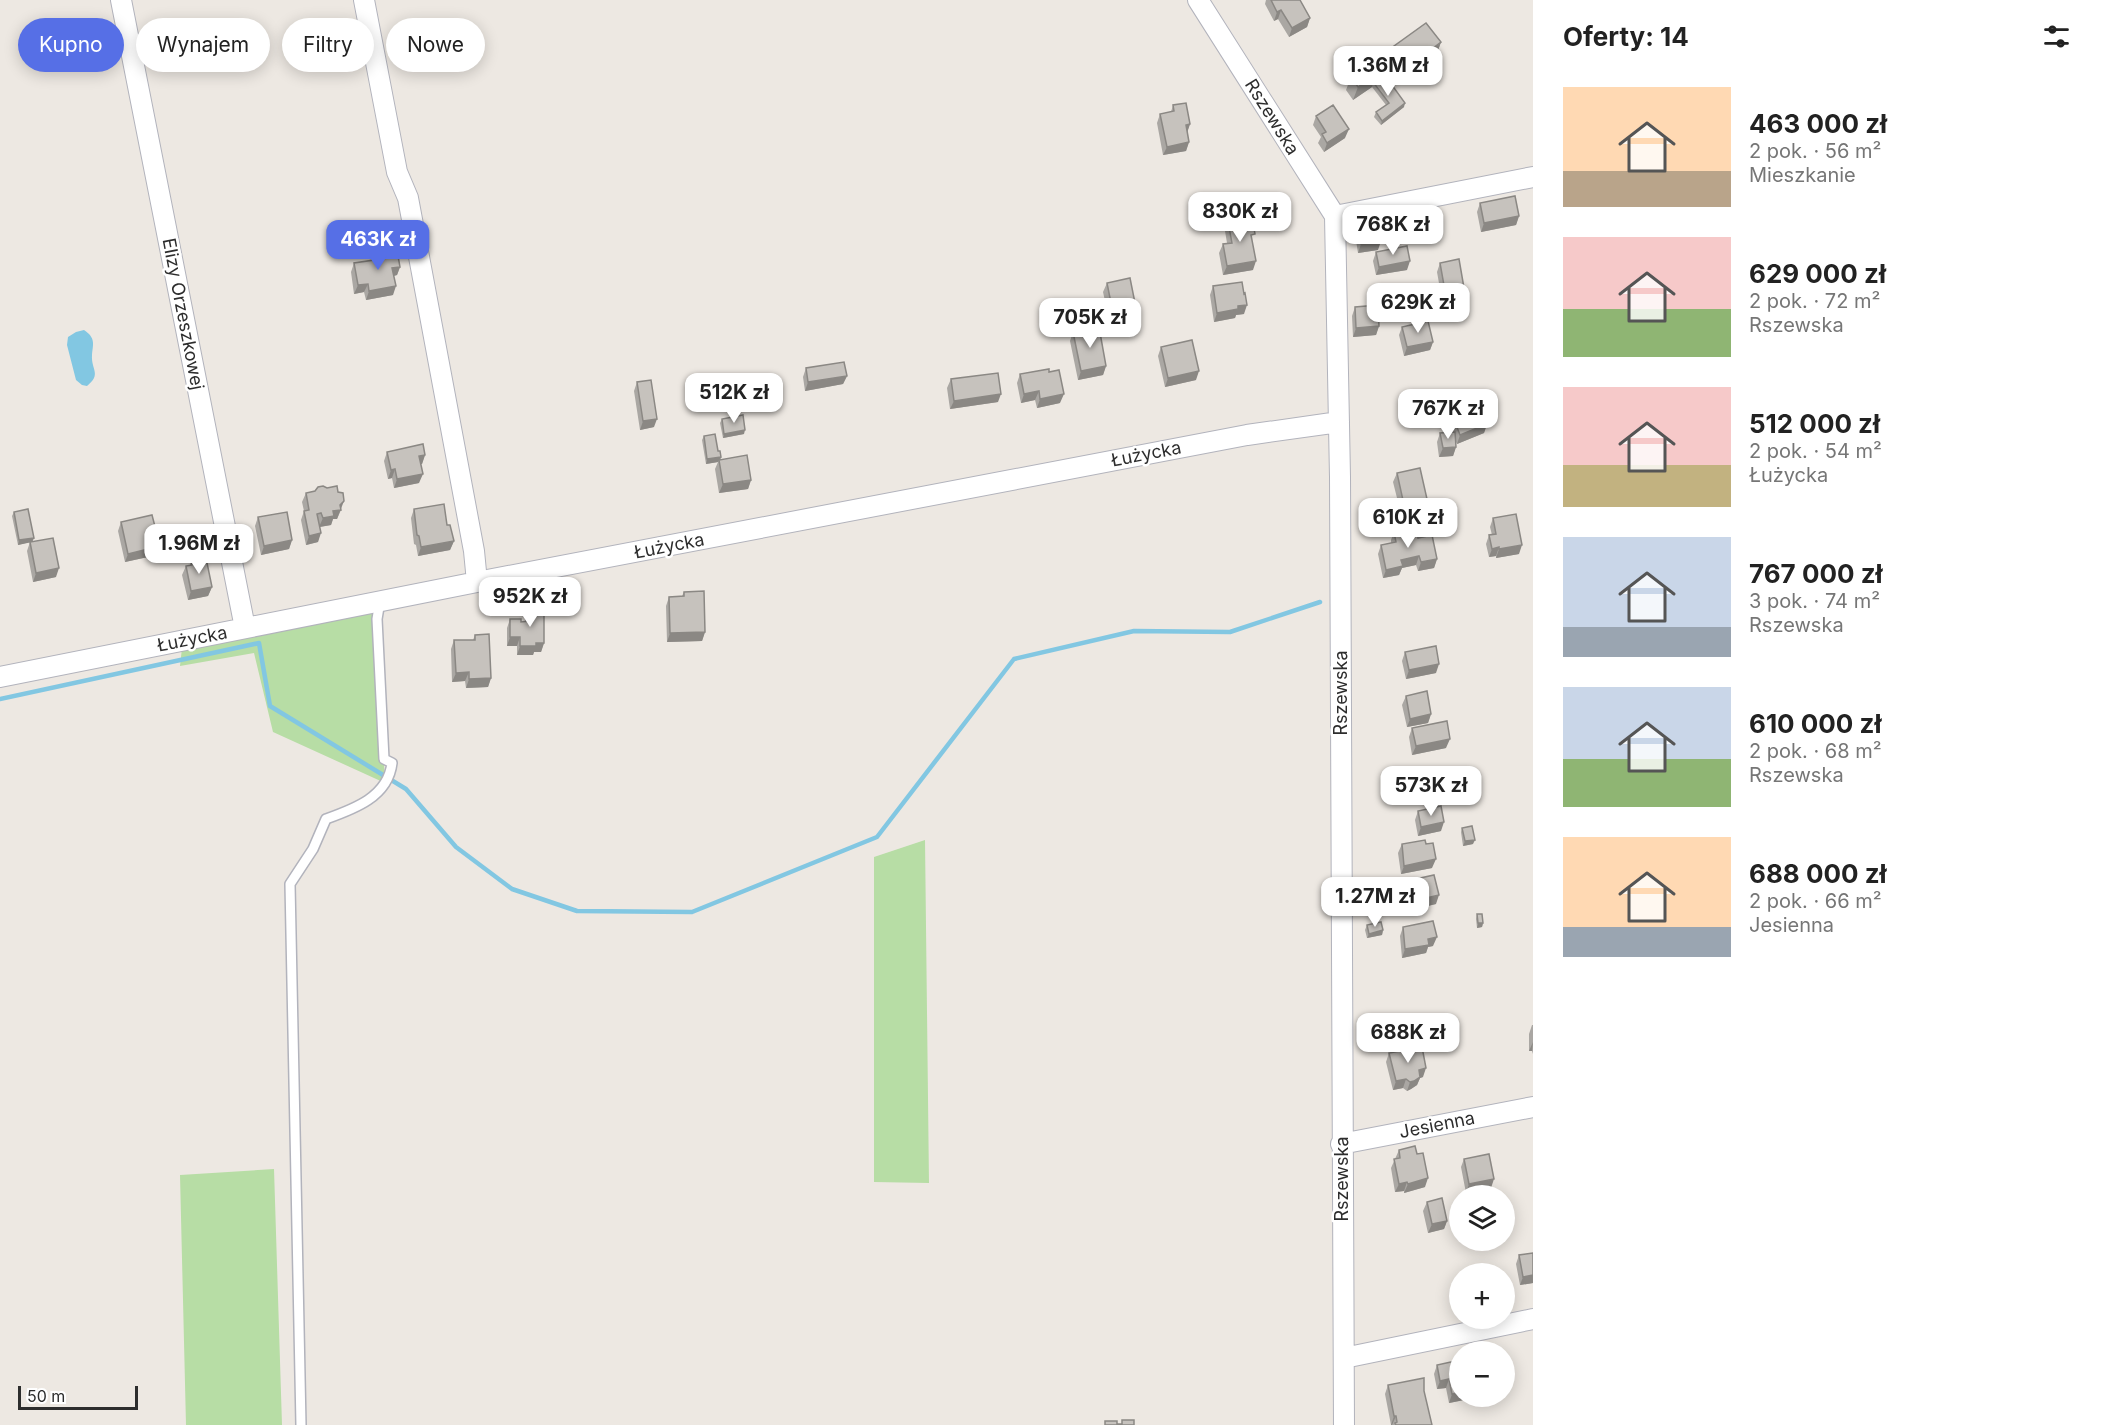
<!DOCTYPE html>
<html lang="pl">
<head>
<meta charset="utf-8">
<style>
  body { margin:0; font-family:Inter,sans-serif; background:#f6f6f6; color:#222; height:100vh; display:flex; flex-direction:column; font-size:22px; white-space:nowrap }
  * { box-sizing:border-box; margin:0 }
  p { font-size:20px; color:#767676 }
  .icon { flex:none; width:33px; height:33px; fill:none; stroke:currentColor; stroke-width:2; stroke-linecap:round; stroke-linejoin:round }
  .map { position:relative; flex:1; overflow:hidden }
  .side { display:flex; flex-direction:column; background:#fff; width:570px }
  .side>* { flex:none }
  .hud { position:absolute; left:18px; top:18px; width:570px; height:54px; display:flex; gap:12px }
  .fabs { position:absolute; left:1449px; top:1185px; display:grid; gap:12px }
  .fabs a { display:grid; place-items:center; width:66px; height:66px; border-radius:50%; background:#fff; box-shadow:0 3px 15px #0003; font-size:30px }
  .scale { position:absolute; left:18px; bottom:15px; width:120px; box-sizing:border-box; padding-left:6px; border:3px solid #2d2d2d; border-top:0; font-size:16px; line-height:21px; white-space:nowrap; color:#2d2d2d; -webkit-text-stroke:4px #fff; paint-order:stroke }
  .price { position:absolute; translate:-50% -51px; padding:0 14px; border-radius:12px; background:#fff; color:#222; font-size:20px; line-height:39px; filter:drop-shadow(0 2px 3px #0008) }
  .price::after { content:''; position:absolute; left:50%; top:36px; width:18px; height:14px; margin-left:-9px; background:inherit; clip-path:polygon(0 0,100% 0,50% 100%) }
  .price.selected { background:#566fe6; color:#fff }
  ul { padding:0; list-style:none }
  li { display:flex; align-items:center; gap:18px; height:150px; padding:0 30px }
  li span { display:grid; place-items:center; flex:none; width:168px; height:120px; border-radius:0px; color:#555 }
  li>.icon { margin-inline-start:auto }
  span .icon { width:72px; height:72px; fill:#fffc; stroke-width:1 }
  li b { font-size:26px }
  h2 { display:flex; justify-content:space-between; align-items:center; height:72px; padding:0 30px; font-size:26px }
  .chip { padding:0 21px; border-radius:27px; background:#fff; box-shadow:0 3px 15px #0003; font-size:21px; line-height:54px }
  .chip.selected { background:#566fe6; color:#fff }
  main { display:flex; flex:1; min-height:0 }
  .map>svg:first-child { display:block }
</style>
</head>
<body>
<main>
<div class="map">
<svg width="1533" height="1425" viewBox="0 0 1533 1425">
  <rect width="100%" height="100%" fill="#ede8e2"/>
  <!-- green -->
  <path fill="#b7dda5" d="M376,609L385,783L273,732L254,653L180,666L182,648Z
    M925,840L929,1183L874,1182V857Z
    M274,1169L282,1425H186L180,1175Z"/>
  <!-- water -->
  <path fill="#82c7e2" d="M84,330C96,338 93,344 92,355C91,370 102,374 87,386L82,385L76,380L67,345L68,337L76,332Z"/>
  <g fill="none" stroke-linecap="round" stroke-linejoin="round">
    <!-- stream -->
    <path stroke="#82c7e2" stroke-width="4.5" d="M0,699L259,643L270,706L406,789L456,847L512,889L577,911L692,912L877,837L1014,659L1134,631L1230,632L1320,602"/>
    <!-- lane casing -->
    <g stroke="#b2b3bc" stroke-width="12">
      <path id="lane" d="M301,1425L290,884L313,849L326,819C354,809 388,797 392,763L384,759L377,619L380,601"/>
    </g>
    <!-- street casing -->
    <g stroke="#b2b3bc" stroke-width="22">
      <path id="street" d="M121,0L245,628
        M364,0L397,172L408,198L474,551L477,582
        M1198,0L1335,216L1340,477L1344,1425
        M1335,216L1533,177
        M0,677L477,582L1247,435L1339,422
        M1341,1144L1533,1107
        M1344,1358L1533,1319"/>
    </g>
    <!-- lane -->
    <use href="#lane" stroke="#fff" stroke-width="9"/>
    <!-- street -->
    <use href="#street" stroke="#fff" stroke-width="20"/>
  </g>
  <!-- wall -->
  <path fill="#aaa7a3" d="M1266,0H1300L1310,18L1307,27L1289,37L1278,19L1274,21L1265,4Z
    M1426,23L1441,42L1436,56L1415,71L1407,61L1386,76L1404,107L1381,125L1374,117L1376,112L1386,105L1372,87L1353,100L1346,90L1351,77Z
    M1173,105L1190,124L1187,132L1189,142L1186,151L1163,155L1157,123L1160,114L1171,112Z
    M1316,116L1345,138L1324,152L1318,143L1321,137L1313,125Z
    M1480,203L1519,216L1516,225L1481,232L1477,212Z
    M1357,219L1378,250L1358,253L1354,228Z
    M1228,222L1252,242L1253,270L1223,275L1219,253L1223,244L1227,243L1225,231Z
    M1376,252L1407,270L1376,275L1373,261Z
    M380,253L400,267L397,275L394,276L393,295L366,300L364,292L354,294L351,272L354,263L378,259Z
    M1440,263L1461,296L1442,300L1437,272Z
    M1107,283L1136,332L1113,337L1103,292Z
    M1213,286L1244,294V314L1236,315L1235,318L1214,322L1210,295Z
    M1355,307L1379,326L1376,335L1353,337L1352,316Z
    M1402,327L1433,342L1430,350L1404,356L1399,335Z
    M1073,332L1106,366L1103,375L1078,380L1070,341Z
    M1161,347L1196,380L1165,387L1158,356Z
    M806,368L847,376L843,384L805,391L803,377Z
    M1049,372L1060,403L1037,408L1035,400L1021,403L1017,383L1020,374Z
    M951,379L998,402L950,409L947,388Z
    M637,382L654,427L640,430L634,391Z
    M1450,409L1487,424L1484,433L1457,444L1455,440L1456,447L1453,456L1439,457L1437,442L1440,433L1452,432L1447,418Z
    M722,419L744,434L723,438L720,423Z
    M704,436L718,451L721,457L720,459L751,480L748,489L719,493L715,469L718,462L706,464L702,440Z
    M387,452L425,455L422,464H420L419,483L394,488L392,478L388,479L384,461Z
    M1397,473L1426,517L1403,522L1393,482Z
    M306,493L341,510L337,519H333L331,525L320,527L318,542L306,545L301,520L304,511L302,502Z
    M414,509L447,525L454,541L450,550L418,556L416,545L414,544L411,518Z
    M14,512L34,538L32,542L56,577L33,582L27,551L30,542L18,545L12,516Z
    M258,517L292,540L289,549L261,555L255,526Z
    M1493,518L1519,554L1496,558V556L1489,557L1486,544L1489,535H1492L1490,527Z
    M121,522L160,546L157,555L125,562L118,531Z
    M1394,532L1409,534L1418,538L1437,559L1434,568L1418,571L1416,565L1402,568L1399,575L1383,578L1378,554L1381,545L1391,543V540Z
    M191,561L212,587L208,596L188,600L182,575L186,566L190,565Z
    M684,592L705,632L702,641L667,642L666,606L669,597L682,596Z
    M529,606L544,643L541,652H534L533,655H517V646H507V628L510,619L521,622L525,621V615Z
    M475,635L491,678L488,687L466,688L465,681L452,682L451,649L454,640H473Z
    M1405,652L1436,673L1406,679L1402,661Z
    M1406,696L1431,714L1428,723L1407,727L1402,705Z
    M1412,728L1446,748L1412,755L1409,737Z
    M1418,811L1441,831L1418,836L1415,820Z
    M1462,828L1473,844L1463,846L1461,832Z
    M1402,844H1426L1432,868L1401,874L1398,853Z
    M1402,882L1436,904L1419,908V905L1402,909L1398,891Z
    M1477,914L1483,923L1482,927L1477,928L1476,919Z
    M1367,925L1383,930L1382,935L1367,938L1365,930Z
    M1403,927L1433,946L1428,947L1426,953L1402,958L1400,936Z
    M1532,1025H1533V1054L1532,1051H1529V1034Z
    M1389,1053L1423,1077L1420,1078L1417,1085L1411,1089L1407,1091L1403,1088L1393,1090L1386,1062Z
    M1399,1150L1417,1154L1425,1187L1404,1193V1191L1395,1192L1391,1168Z
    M1464,1159L1491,1188L1466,1193L1461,1167Z
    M1427,1202L1447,1221L1444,1229L1428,1233L1423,1211Z
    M1533,1253V1283L1520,1285L1516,1264L1519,1255Z
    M1460,1360V1396H1465L1464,1400L1449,1403L1446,1388L1437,1389L1434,1374L1437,1365Z
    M1388,1385L1424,1391L1432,1425H1391L1385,1394Z"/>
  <!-- shaded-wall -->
  <path fill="#8b8884" d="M1281,10L1278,19L1274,21L1277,12Z
    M1310,18L1307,27L1289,37L1292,28Z
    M1441,42L1436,56L1415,71L1420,58Z
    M1412,48L1407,61L1375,84L1373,82L1372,87L1353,100L1358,87Z
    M1405,103L1404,107L1381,125L1382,121Z
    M1190,124L1187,133L1186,125Z
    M1349,129L1345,138L1324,152L1327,143Z
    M1189,142L1186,151L1163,155L1167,147Z
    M1519,216L1516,225L1481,232L1484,223Z
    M1381,241L1378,250L1358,253L1361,244Z
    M1256,261L1253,270L1223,275L1227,266Z
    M1410,261L1407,270L1376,275L1379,267Z
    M400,267L397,275L389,277L392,268Z
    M368,284L364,292L354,294L358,285Z
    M396,286L393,295L366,300L369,291Z
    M1464,288L1461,296L1442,300L1445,291Z
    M1247,305L1244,314L1236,315L1235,318L1214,322L1217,313L1238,306Z
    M1139,323L1136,332L1113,337L1116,328Z
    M1379,326L1376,335L1353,337L1356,328Z
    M1433,342L1430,350L1404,356L1407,347Z
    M1106,366L1103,375L1078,380L1081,371Z
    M1199,371L1196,380L1165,387L1168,378Z
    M847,376L843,384L805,391L808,382Z
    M1039,391L1035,400L1021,403L1024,394Z
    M1001,394L998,402L950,409L954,401Z
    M1064,394L1060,403L1037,408L1040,399Z
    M657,419L654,427L640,430L643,421Z
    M1487,424L1484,433L1457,444L1460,435Z
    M745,430L744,434L723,438L724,434Z
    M1456,447L1453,456L1439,457L1443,448Z
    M425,455L422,464L416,465L419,456Z
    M721,457L720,461L719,460L718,462L706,464L707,459Z
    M395,469L392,478L388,479L391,470Z
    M423,474L419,483L394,488L397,479Z
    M751,480L748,489L719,493L723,484Z
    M344,501L337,519H333L331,525L319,527L323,518L333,511Z
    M1429,508L1426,517L1403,522L1406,514Z
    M321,533L318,542L306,545L309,536Z
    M34,538L32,542L18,545L19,540Z
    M292,540L289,549L261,555L264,546Z
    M454,541L450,550L418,556L421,547Z
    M1522,545L1519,554L1496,558L1499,549Z
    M160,546L157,555L125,562L128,554Z
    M1499,547L1496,556L1489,557L1492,549Z
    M1419,556L1416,565L1402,568L1399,575L1383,578L1386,570L1401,560Z
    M1437,559L1434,568L1418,571L1421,562Z
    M59,568L56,577L33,582L36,573Z
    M212,587L208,596L188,600L191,591Z
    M705,632L702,641L667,642L670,633Z
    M510,637H520L517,646H507Z
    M536,643H544L541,652H534L533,655H517L520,646Z
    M1439,664L1436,673L1406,679L1409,670Z
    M469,672L465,681L452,682L456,673Z
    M491,678L488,687L466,688L469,679Z
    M1431,714L1428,723L1407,727L1410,719Z
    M1450,739L1446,748L1412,755L1416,746Z
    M1444,822L1441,831L1418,836L1421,827Z
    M1475,840L1473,844L1463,846L1465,841Z
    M1436,859L1432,868L1401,874L1404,866Z
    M1439,895L1436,904L1419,908L1422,899Z
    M1422,896L1419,905L1402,909L1406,900Z
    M1478,923H1483L1482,927L1477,928Z
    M1383,930L1382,935L1367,938L1369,934Z
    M1437,937L1433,946L1428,947L1426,953L1402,958L1405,949L1428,939Z
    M1533,1042L1532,1051H1529Z
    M1426,1068L1423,1077L1420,1078L1417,1085L1411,1089L1407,1091L1410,1082L1419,1070Z
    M1406,1079L1403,1088L1393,1090L1396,1081Z
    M1428,1178L1425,1187L1404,1193L1408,1184Z
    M1494,1179L1491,1188L1466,1193L1469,1184Z
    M1407,1182L1404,1191L1395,1192L1399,1184Z
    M1447,1221L1444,1229L1428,1233L1432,1224Z
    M1533,1275V1283L1520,1285L1523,1277Z
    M1449,1379L1446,1388L1437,1389L1440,1381Z
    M1460,1392V1396H1465L1464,1400L1449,1403L1452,1394Z
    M1394,1416H1396L1392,1425H1391Z"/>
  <!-- building -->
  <path fill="#c6c2bd" stroke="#8b8884" stroke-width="1.5" d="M1271,0H1300L1310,18L1292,28L1281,10L1277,12Z
    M1426,23L1441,42L1420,58L1412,48L1358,87L1351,77Z
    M1384,74L1405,103L1382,121L1376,112L1389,103L1373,82Z
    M1186,103L1190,124L1186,125L1189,142L1167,147L1160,114L1174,111L1173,105Z
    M1333,105L1349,129L1327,143L1322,134L1326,132L1316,116Z
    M1515,196L1519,216L1484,223L1480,203Z
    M1377,216L1381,241L1361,244L1357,219Z
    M1252,218L1255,234L1251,235L1256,261L1227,266L1223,244L1232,243L1228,222Z
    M1407,246L1410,261L1379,267L1376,252Z
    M397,250L400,267L392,268L396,286L369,291L368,284L358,285L354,263L381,259L380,253Z
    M1459,259L1464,288L1445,291L1440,263Z
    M1130,278L1139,323L1116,328L1107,283Z
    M1242,282L1244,294L1245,293L1247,305L1238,306V309L1217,313L1213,286Z
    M1378,305L1379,326L1356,328L1355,307Z
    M1428,321L1433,342L1407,347L1402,327Z
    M1099,327L1106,366L1081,371L1073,332Z
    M1192,340L1199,371L1168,378L1161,347Z
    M844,362L847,376L808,382L806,368Z
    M1049,369V372L1059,370L1064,394L1040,399L1039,391L1024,394L1020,374Z
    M998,373L1001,394L954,401L951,379Z
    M651,380L657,419L643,421L637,382Z
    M1477,398L1487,424L1460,435L1450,409Z
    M743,415L745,430L724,434L722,419Z
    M1455,432L1456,447L1443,448L1440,433Z
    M715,434L718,451H720L721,457L707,459L704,436Z
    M423,444L425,455L419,456L423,474L397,479L395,469L391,470L387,452Z
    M747,455L751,480L723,484L719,460Z
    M1420,468L1429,508L1406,514L1397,473Z
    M323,486L327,488L337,486L338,492L343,493L344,501L340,505L341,510L333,511L334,516L323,518L321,513L317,514L321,533L309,536L304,511L309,510L306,493L315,491L318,487Z
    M444,504L447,525H450L454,541L421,547L419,536L417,535L414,509Z
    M28,509L34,538L19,540L14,512Z
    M287,512L292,540L264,546L258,517Z
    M1516,514L1522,545L1499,549V547L1492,549L1489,535L1496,534L1493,518Z
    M152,515L160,546L128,554L121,522Z
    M1408,529L1409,534L1417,533L1418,538L1432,535L1437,559L1421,562L1419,556L1401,560L1403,566L1386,570L1381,545L1396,542L1394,532Z
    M53,538L59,568L36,573L30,542Z
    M206,558L212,587L191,591L186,566L192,565L191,561Z
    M704,591L705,632L670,633L669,597L684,596V592Z
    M529,606H544V643H536V646H520V637H510V619H521V622L529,621Z
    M489,634L491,678L469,679V672L456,673L454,640H475V635Z
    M1436,646L1439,664L1409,670L1405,652Z
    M1427,691L1431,714L1410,719L1406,696Z
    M1447,721L1450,739L1416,746L1412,728Z
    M1441,806L1444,822L1421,827L1418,811Z
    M1472,826L1475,840L1465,841L1462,828Z
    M1425,840L1426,844L1433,843L1436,859L1404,866L1402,844Z
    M1434,875L1439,895L1422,899V896L1406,900L1402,882Z
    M1477,914H1482L1483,923H1478Z
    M1433,921L1437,937L1428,939L1429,945L1405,949L1403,927Z
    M1381,922L1383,930L1369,934L1367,925Z
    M1422,1047L1426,1068L1419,1070L1420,1077L1414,1081L1410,1082L1406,1079L1396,1081L1389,1053Z
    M1415,1146L1417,1154L1423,1153L1428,1178L1408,1184L1407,1182L1399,1184L1394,1159L1400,1158L1399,1150Z
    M1489,1154L1494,1179L1469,1184L1464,1159Z
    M1442,1198L1447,1221L1432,1224L1427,1202Z
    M1533,1253V1275L1523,1277L1519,1255Z
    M1460,1360V1392L1452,1394L1449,1379L1440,1381L1437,1365Z
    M1424,1378V1391L1432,1425H1396L1395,1423L1397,1422L1396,1416H1394L1388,1385Z
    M1122,1420H1134V1425H1105V1421H1117V1424H1122Z"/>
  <g text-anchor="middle" stroke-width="5" stroke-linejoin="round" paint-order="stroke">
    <!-- street labels -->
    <g font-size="18" fill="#2d2d2d" stroke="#fff">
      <text transform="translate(1272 117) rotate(58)" y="6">Rszewska</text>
      <text transform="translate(183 314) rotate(79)" y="6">Elizy Orzeszkowej</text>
      <text transform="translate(1146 454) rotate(-11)" y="6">Łużycka</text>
      <text transform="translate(669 546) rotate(-11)" y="6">Łużycka</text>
      <text transform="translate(192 639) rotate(-11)" y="6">Łużycka</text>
      <text transform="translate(1341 693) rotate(-90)" y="6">Rszewska</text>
      <text transform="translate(1437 1125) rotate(-11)" y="6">Jesienna</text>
      <text transform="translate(1342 1179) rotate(-90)" y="6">Rszewska</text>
    </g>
  </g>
</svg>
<div class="fabs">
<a><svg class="icon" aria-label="layers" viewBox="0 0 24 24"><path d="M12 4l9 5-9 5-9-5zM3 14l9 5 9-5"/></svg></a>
<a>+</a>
<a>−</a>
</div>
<div class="scale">50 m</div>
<b class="price" style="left:1388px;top:97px">1.36M zł</b>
<b class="price" style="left:1240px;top:243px">830K zł</b>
<b class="price" style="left:1393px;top:256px">768K zł</b>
<b class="price selected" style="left:378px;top:271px">463K zł</b>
<b class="price" style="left:1418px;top:334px">629K zł</b>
<b class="price" style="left:1090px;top:349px">705K zł</b>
<b class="price" style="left:734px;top:424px">512K zł</b>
<b class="price" style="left:1448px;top:440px">767K zł</b>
<b class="price" style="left:1408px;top:549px">610K zł</b>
<b class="price" style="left:199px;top:575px">1.96M zł</b>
<b class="price" style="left:530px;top:628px">952K zł</b>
<b class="price" style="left:1431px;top:817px">573K zł</b>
<b class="price" style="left:1375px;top:928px">1.27M zł</b>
<b class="price" style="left:1408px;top:1064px">688K zł</b>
<div class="hud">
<a class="chip selected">Kupno</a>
<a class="chip">Wynajem</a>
<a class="chip">Filtry</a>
<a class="chip">Nowe</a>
</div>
</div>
<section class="side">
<h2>Oferty: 14<svg class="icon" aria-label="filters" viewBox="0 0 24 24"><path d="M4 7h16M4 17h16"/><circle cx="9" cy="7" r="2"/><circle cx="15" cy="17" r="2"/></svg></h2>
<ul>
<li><span style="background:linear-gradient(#ffd9b3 70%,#b9a48a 0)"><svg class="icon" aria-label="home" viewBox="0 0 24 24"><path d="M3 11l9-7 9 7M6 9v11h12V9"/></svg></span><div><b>463 000 zł</b><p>2 pok. · 56 m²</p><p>Mieszkanie</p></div></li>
<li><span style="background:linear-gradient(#f6c9c9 60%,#8fb573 0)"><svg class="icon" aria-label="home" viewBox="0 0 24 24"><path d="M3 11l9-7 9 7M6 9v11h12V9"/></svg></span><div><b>629 000 zł</b><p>2 pok. · 72 m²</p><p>Rszewska</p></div></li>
<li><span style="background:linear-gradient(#f6c9c9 65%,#c2b280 0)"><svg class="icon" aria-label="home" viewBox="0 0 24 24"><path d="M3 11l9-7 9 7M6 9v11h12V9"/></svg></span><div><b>512 000 zł</b><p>2 pok. · 54 m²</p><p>Łużycka</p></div></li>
<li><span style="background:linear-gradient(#c9d6e8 75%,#9aa5b1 0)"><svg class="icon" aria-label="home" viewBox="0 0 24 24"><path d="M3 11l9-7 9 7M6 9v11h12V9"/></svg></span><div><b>767 000 zł</b><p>3 pok. · 74 m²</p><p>Rszewska</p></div></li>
<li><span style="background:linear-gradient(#c9d6e8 60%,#8fb573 0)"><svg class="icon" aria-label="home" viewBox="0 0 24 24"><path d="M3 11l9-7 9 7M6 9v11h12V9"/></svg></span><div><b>610 000 zł</b><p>2 pok. · 68 m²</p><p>Rszewska</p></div></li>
<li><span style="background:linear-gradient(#ffd9b3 75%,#9aa5b1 0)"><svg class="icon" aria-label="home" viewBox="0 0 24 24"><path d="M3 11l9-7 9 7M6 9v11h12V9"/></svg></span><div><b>688 000 zł</b><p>2 pok. · 66 m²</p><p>Jesienna</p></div></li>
</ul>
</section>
</main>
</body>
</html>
